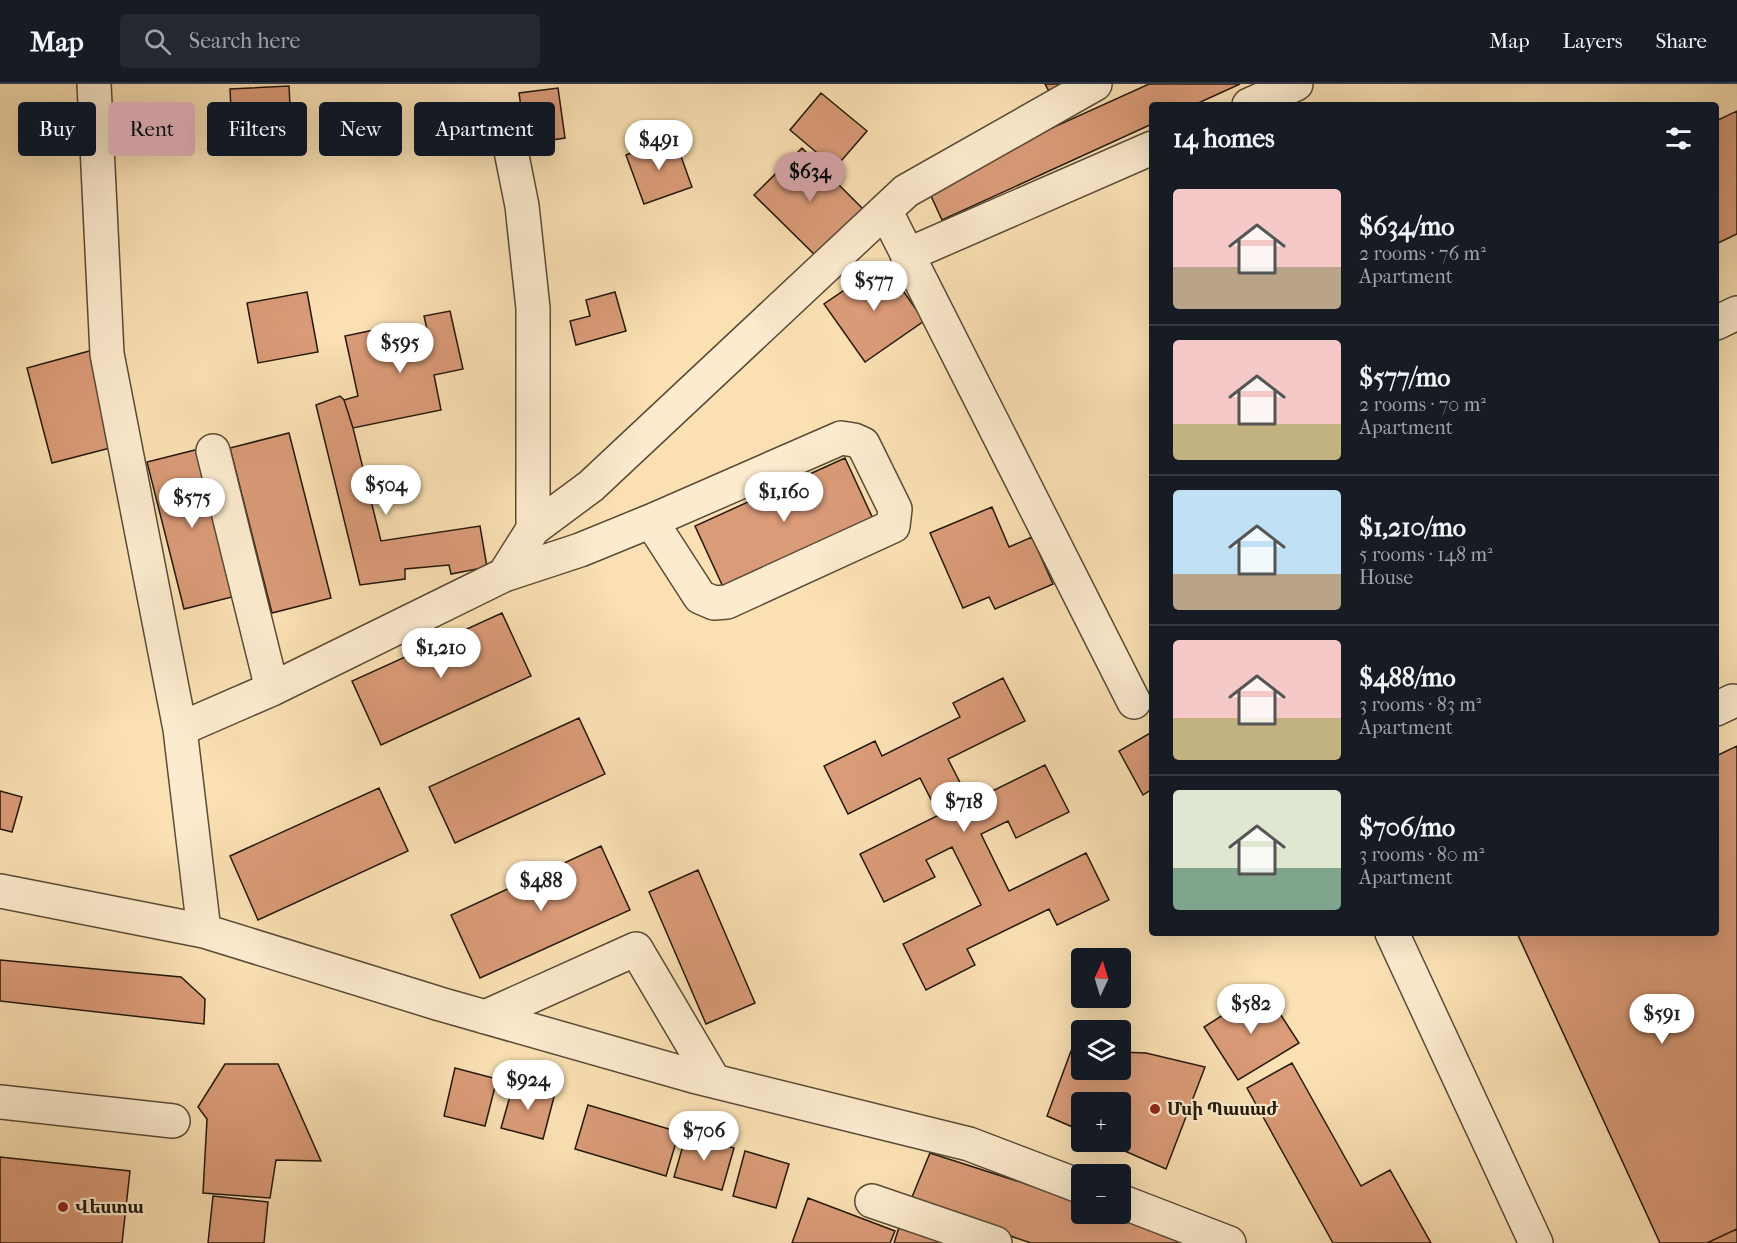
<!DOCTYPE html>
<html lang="en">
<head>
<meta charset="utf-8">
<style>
  body { margin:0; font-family:"IM FELL French Canon","Noto Serif Armenian",serif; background:#242831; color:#f1f3f6; height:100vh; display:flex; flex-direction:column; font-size:22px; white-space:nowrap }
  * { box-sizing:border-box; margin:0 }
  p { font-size:20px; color:#9ea1a6 }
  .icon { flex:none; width:33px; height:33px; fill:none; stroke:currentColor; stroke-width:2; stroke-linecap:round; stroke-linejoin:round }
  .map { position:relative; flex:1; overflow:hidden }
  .details { position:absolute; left:1149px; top:18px; width:570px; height:834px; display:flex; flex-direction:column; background:#171b24; border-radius:6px; box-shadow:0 6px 24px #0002 }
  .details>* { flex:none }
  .banner { position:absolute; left:18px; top:18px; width:570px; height:54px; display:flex; gap:12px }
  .needle { width:39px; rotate:4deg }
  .buttons { position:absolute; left:1071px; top:864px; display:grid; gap:12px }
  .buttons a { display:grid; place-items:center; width:60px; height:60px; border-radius:6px; background:#171b24; box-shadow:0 6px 24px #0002; font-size:30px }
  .price { position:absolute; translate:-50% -51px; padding:0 14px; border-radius:21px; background:#fff; color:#222; font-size:20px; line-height:39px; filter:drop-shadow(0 2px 3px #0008) }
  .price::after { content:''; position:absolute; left:50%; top:36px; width:18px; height:14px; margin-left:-9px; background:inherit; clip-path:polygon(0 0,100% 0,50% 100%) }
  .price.active { background:#c59692; color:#111 }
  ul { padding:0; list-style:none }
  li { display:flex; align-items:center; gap:18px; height:150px; padding:0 24px }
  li+li { border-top:2px solid #363941 }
  li span { display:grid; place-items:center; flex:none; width:168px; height:120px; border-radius:6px; color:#555 }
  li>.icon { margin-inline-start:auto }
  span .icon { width:72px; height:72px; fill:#fffc; stroke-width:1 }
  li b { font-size:26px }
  h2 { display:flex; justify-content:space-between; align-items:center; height:72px; padding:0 24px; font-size:26px }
  .tag { padding:0 21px; border-radius:6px; background:#171b24; box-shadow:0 6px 24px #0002; font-size:21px; line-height:54px }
  .tag.active { background:#c59692; color:#111 }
  header { display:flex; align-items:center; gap:36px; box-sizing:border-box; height:84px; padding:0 30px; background:#171b24; border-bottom:2px solid #363941 }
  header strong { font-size:28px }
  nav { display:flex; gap:33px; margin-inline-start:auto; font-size:21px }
  .search { width:420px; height:54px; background:#242831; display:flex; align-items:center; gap:15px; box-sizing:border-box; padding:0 21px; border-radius:6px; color:#9ea1a6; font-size:22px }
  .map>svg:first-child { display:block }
</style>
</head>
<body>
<header>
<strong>Map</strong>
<div class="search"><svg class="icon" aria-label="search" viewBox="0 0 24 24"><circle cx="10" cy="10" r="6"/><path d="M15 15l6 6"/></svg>Search here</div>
<nav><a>Map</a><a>Layers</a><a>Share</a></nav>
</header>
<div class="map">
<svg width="1737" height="1159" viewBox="0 0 1737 1159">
  <rect width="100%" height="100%" fill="#fae0b3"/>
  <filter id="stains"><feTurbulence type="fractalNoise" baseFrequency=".00333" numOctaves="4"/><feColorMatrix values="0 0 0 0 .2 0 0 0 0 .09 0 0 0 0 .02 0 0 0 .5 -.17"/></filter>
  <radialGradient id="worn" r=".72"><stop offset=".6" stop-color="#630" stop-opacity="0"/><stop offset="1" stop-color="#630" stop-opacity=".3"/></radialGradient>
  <!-- building -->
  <path fill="#da9b78" stroke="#23190c" stroke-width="1.5" d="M1045,0H1067L1050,9Z
    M1149,0H1240L1194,21H1152V40L942,136L926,101Z
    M289,2L291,42L232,47L230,5Z
    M558,4L565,54L526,60L519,9Z
    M821,9L867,47L835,84L790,46Z
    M1737,27V150L1716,160V37Z
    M674,53L692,103L644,120L626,71Z
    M802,64L865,127L818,174L754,111Z
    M884,179L924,237L865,278L824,220Z
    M307,208L318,268L258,279L247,219Z
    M615,208L626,247L576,261L570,237L590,232L586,216Z
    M450,227L463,285L434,291L441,326L353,344L344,316L358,312L345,252L379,245L385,272L431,263L424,232Z
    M93,266L118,362L52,379L27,284Z
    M340,312L344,316L353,344L381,457L480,442L487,483L451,490L449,481L405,485V495L360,501L316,321Z
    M289,349L331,514L272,529L230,364Z
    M199,365L236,512L184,525L147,378Z
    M845,374L874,437L724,505L695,442Z
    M992,423L1009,463L1032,453L1053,500L995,525L989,513L963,524L930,449Z
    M502,529L531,592L381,661L352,597Z
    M1003,594L1025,637L948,675L970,718L1045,681L1069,728L1016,754L1008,737L981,750L1009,807L1086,769L1109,816L1057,841L1049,825L967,865L975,881L926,906L903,860L981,821L952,763L926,776L935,793L884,818L860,770L939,731L920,694L848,730L824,682L875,657L882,672L960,633L953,619Z
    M579,634L605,690L455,759L429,703Z
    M1152,648V705L1143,711L1119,667Z
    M1737,662V1145L1707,1159H1660L1517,849H1716V672Z
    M379,704L408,767L258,836L230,772Z
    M0,707L22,713L12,748L0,745Z
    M601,762L630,826L480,894L451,831Z
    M698,786L755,919L706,940L649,808Z
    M0,876L181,893L205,915L204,940L0,917Z
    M1264,905L1299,959L1238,996L1204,943Z
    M1071,967L1082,968V986H1120V968L1146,969L1205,983L1166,1085L1104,1058H1120V1018H1082V1047L1047,1032Z
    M1292,979L1361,1102L1390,1086L1431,1159H1333L1247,1004Z
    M225,980H278L321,1077L276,1076L270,1114L203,1109L207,1035L198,1023Z
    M455,984L497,995L485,1042L444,1032Z
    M514,998L555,1009L543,1055L501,1044Z
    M588,1021L679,1048L666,1092L575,1065Z
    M686,1051L734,1064L722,1106L674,1093Z
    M745,1067L789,1080L776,1124L733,1112Z
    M930,1069L1082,1118V1130H1115L1190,1159H1031L910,1118Z
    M0,1073L130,1087L122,1159H0Z
    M213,1112L268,1118L264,1159H208Z
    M808,1114L895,1147L890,1159H792Z
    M901,1137L972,1159H894Z
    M1737,1145V1159H1707Z"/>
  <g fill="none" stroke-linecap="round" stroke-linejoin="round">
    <!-- minor casing -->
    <g stroke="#594b36" stroke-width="36">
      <path id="minor" d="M94,0L107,270L180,645L204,847
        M1249,21L1296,0
        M509,57L522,122L533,224V445
        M886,128L1134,618
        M907,171L1152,64
        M1716,239L1737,229
        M213,367L272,605
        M504,491L580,466L651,437L841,354L854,356L863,360L895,425L893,442L727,518L714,519L700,513L651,437
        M1716,625L1733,617
        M180,645L272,605L504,491L533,445L591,402L906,107L1095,0
        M0,807L204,847L440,920L693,992L969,1060L1082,1103
        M1392,849L1536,1159
        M485,933L636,865L714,997
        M0,1018L173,1037
        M872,1117L995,1159
        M1120,1117L1229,1159"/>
    </g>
    <!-- minor -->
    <use href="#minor" stroke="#fcebce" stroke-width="33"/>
  </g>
  <!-- markers -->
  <g fill="#8f2418" stroke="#fcebce" stroke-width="2">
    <circle cx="1155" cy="1025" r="6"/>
    <circle cx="63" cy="1123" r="6"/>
  </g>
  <g text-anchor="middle" stroke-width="4.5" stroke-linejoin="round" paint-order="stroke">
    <!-- poi labels -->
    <g font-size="18" font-weight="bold" fill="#23190c" stroke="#fcebce" text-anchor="start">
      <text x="1167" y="1031">Մսի Պասաժ</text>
      <text x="75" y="1129">Վեստա</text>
    </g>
  </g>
  <rect width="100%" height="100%" filter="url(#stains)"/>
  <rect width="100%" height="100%" fill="url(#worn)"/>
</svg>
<div class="buttons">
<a><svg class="needle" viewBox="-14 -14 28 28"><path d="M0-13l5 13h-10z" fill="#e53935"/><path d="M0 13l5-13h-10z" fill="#9ea1a6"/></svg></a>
<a><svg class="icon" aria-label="layers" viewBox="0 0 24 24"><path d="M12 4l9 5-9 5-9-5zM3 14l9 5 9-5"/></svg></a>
<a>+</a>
<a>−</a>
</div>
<b class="price" style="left:659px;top:87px">$491</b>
<b class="price active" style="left:810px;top:119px">$634</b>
<b class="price" style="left:874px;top:228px">$577</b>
<b class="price" style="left:400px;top:290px">$595</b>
<b class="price" style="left:386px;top:432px">$504</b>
<b class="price" style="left:784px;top:439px">$1,160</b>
<b class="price" style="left:192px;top:445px">$575</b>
<b class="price" style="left:441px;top:595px">$1,210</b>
<b class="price" style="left:964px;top:749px">$718</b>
<b class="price" style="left:541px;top:828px">$488</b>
<b class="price" style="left:1251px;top:951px">$582</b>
<b class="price" style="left:1662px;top:961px">$591</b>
<b class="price" style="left:528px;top:1027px">$924</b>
<b class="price" style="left:704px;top:1078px">$706</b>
<div class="banner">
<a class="tag">Buy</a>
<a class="tag active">Rent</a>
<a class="tag">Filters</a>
<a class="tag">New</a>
<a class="tag">Apartment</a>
</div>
<section class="details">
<h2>14 homes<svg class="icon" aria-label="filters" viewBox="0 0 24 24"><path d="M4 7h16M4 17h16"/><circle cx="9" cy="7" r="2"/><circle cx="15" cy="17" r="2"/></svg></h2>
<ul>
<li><span style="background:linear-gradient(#f6c9c9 65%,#b9a48a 0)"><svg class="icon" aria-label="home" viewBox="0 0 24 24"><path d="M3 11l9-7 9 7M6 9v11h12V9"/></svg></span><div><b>$634/mo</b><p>2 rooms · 76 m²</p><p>Apartment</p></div></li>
<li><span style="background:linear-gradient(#f6c9c9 70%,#c2b280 0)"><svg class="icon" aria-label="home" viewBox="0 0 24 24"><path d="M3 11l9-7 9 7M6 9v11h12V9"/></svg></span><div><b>$577/mo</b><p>2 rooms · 70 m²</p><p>Apartment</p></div></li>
<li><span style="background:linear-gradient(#bfe0f5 70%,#b9a48a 0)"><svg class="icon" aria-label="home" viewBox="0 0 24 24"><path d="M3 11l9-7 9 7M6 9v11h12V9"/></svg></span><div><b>$1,210/mo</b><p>5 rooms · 148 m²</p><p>House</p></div></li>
<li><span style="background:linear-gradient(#f6c9c9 65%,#c2b280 0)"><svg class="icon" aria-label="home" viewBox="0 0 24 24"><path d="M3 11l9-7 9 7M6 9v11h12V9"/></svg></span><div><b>$488/mo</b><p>3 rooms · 83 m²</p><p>Apartment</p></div></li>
<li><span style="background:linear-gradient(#dfe7d0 65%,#7fa58c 0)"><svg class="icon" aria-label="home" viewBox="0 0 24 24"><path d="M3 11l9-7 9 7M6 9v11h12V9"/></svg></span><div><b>$706/mo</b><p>3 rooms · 80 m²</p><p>Apartment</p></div></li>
</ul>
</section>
</div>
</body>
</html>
